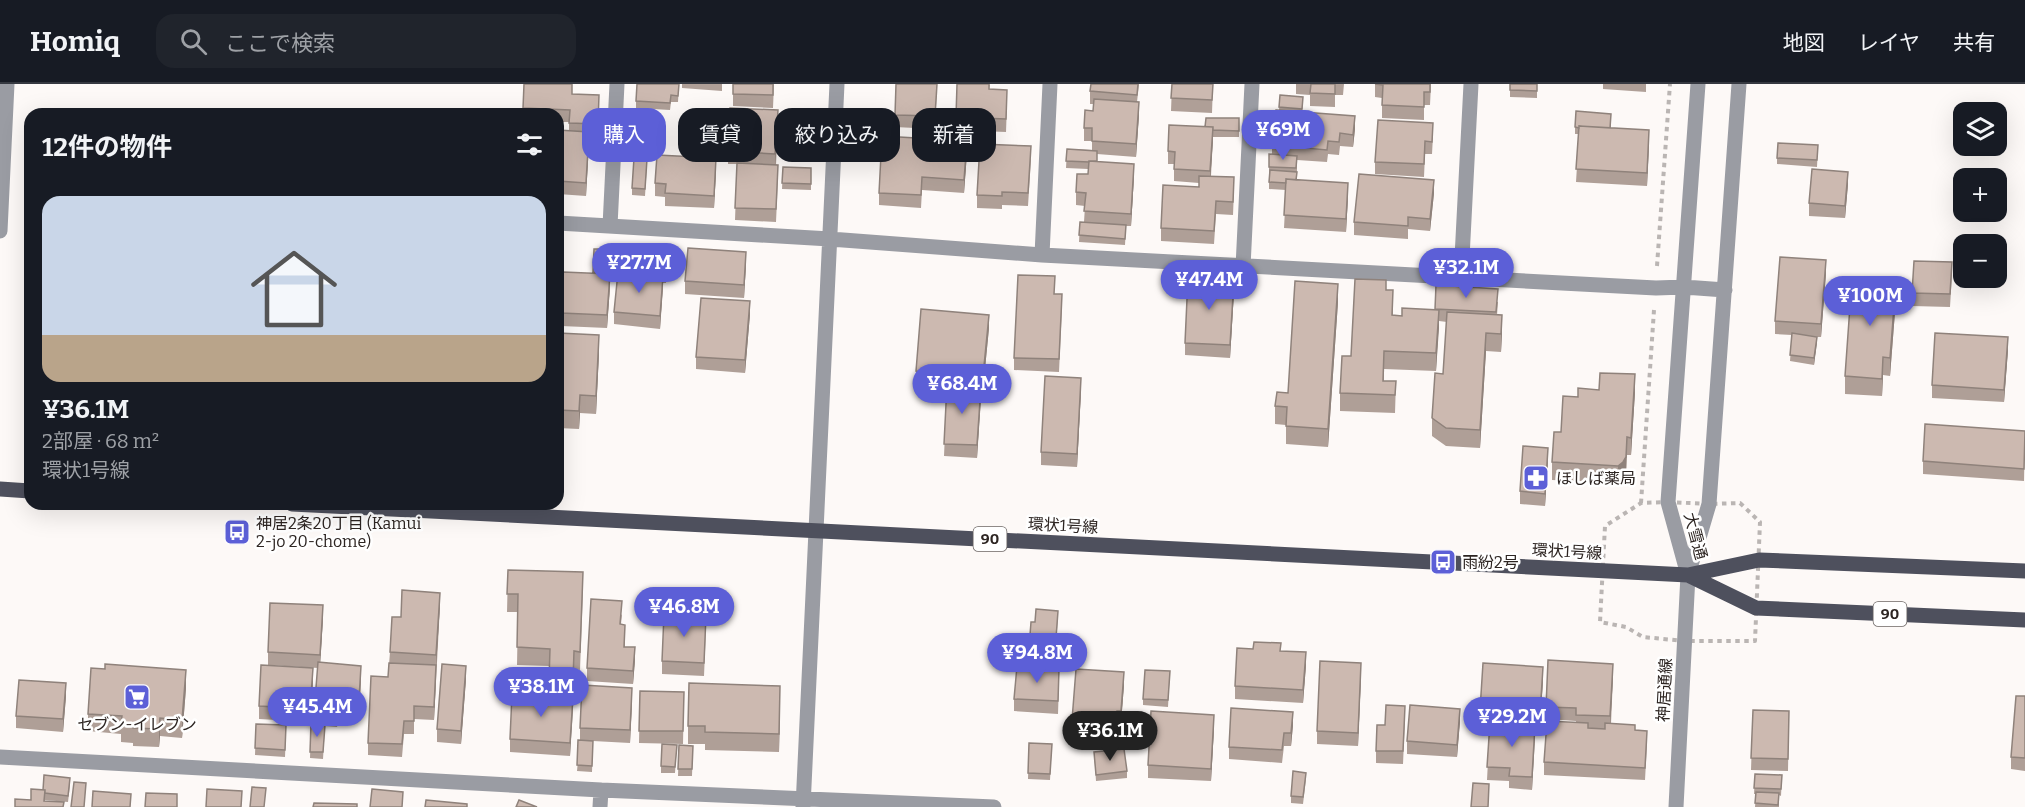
<!DOCTYPE html>
<html lang="ja">
<head>
<meta charset="utf-8">
<style>
  body { margin:0; font-family:Bitter,"Noto Sans JP",serif; background:#20242c; color:#f1f3f6; height:100vh; display:flex; flex-direction:column; font-size:22px; white-space:nowrap }
  * { box-sizing:border-box; margin:0 }
  p { font-size:20px; color:#9ea1a6 }
  .icon { flex:none; width:33px; height:33px; fill:none; stroke:currentColor; stroke-width:2; stroke-linecap:round; stroke-linejoin:round }
  .map { position:relative; flex:1; overflow:hidden }
  .sheet { position:absolute; left:24px; top:24px; width:540px; height:402px; display:flex; flex-direction:column; background:#171b24; border-radius:18px; box-shadow:0 6px 24px #0002 }
  .sheet>* { flex:none }
  .top-card { position:absolute; left:582px; top:24px; width:570px; height:54px; display:flex; gap:12px }
  .tools { position:absolute; left:1953px; top:18px; display:grid; gap:12px }
  .tools a { display:grid; place-items:center; width:54px; height:54px; border-radius:12px; background:#171b24; box-shadow:0 6px 24px #0002; font-size:30px }
  .price { position:absolute; translate:-50% -51px; padding:0 14px; border-radius:21px; background:#5c5fd7; color:#fff; font-size:20px; line-height:39px; filter:drop-shadow(0 2px 3px #0008) }
  .price::after { content:''; position:absolute; left:50%; top:36px; width:18px; height:14px; margin-left:-9px; background:inherit; clip-path:polygon(0 0,100% 0,50% 100%) }
  .price.on { background:#222; color:#fff }
  ul { padding:0; list-style:none }
  li { display:grid; align-content:center; gap:12px; height:318px; padding:0 18px }
  li+li { border-top:2px solid #363941 }
  li span { display:grid; place-items:center; height:186px; border-radius:18px; color:#555 }
  li>.icon { margin-inline-start:auto }
  span .icon { width:108px; height:108px; fill:#fffc; stroke-width:1 }
  li b { font-size:26px }
  h2 { display:flex; justify-content:space-between; align-items:center; height:72px; padding:0 18px; font-size:26px }
  .tag { padding:0 21px; border-radius:18px; background:#171b24; box-shadow:0 6px 24px #0002; font-size:21px; line-height:54px }
  .tag.on { background:#5c5fd7; color:#fff }
  header { display:flex; align-items:center; gap:36px; box-sizing:border-box; height:84px; padding:0 30px; background:#171b24; border-bottom:2px solid #363941 }
  header strong { font-size:28px }
  nav { display:flex; gap:33px; margin-inline-start:auto; font-size:21px }
  .search { width:420px; height:54px; background:#20242c; display:flex; align-items:center; gap:15px; box-sizing:border-box; padding:0 21px; border-radius:18px; color:#9ea1a6; font-size:22px }
  .map>svg:first-child { display:block }
</style>
</head>
<body>
<header>
<strong>Homiq</strong>
<div class="search"><svg class="icon" aria-label="search" viewBox="0 0 24 24"><circle cx="10" cy="10" r="6"/><path d="M15 15l6 6"/></svg>ここで検索</div>
<nav><a>地図</a><a>レイヤ</a><a>共有</a></nav>
</header>
<div class="map">
<svg width="2025" height="723" viewBox="0 0 2025 723">
  <rect width="100%" height="100%" fill="#fdf9f7"/>
  <g fill="none" stroke-linecap="round" stroke-linejoin="round">
    <!-- path -->
    <path stroke="#bab5b3" stroke-width="4" stroke-dasharray="4.5 4.5" stroke-linecap="butt" d="M1657,182L1670,0
      M1668,418L1709,420L1740,419L1760,438L1755,557H1684L1643,553L1626,543L1600,538L1605,442L1641,419Z
      M1641,419L1654,226"/>
    <!-- minor -->
    <path stroke="#9a9ca3" stroke-width="15" d="M558,139L830,155L1042,171L1656,204L1684,203L1725,206
      M610,142L617,0
      M0,147L7,0
      M1042,171L1050,0
      M1243,183L1252,0
      M1461,193L1471,0
      M1688,491L1668,418L1698,0
      M0,673L601,706L994,723
      M600,723L601,706
      M803,723L837,0
      M1676,723L1688,491L1709,420L1739,0"/>
    <!-- major -->
    <path stroke="#4e505d" stroke-width="15" d="M0,405L30,407
      M292,420L1688,491L1759,476L2025,487
      M1688,491L1756,524L2025,536"/>
  </g>
  <!-- wall -->
  <path fill="#af9f97" d="M524,0L572,10L599,24L598,53L589,52L586,112L558,110V46L569,47V38H558V30H523Z
    M679,0L678,18H671L670,26L636,24V17Z
    M682,0H722V7L682,4Z
    M733,0H774L773,24L733,22Z
    M896,0H937L935,45L895,43Z
    M990,0L989,5L1007,19L1006,48L956,46V33Z
    M1139,0L1137,18L1139,31L1136,73L1097,70V77L1134,92L1131,142H1126L1125,161L1079,158L1080,138H1084L1085,122L1076,121V108L1088,90V85L1066,84L1067,65L1092,66V57H1084V44L1093,27V20H1090V7Z
    M1172,0H1213L1212,29L1171,27Z
    M1296,0H1344L1343,11H1335V23L1310,22V11L1296,10Z
    M1375,0H1431L1430,21H1424V36L1382,34V14L1375,13Z
    M1510,0H1537V14L1510,13Z
    M1603,0H1646V8L1603,5Z
    M1280,11L1303,13L1302,28L1355,45L1353,63L1340,62L1339,71L1328,70L1327,78L1297,76V96L1348,112L1346,148L1284,144L1286,106L1269,105V70H1272V61L1279,26Z
    M1239,34V53H1213L1211,92L1234,106L1233,131L1216,130L1214,160L1161,157V144L1199,103V99L1174,97V80H1168V67L1205,43Z
    M1611,37V44L1649,59L1647,102L1576,98L1579,50H1575V43Z
    M778,39L776,81L778,94L776,138L735,136L737,80H728V67Z
    M1433,52L1432,70H1425L1424,93L1375,90V78Z
    M1818,61L1817,83L1777,80V74Z
    M967,69L964,109L922,106L921,124L879,121V109Z
    M1031,75L1028,122L1002,121V125L977,124V111Z
    M647,81L645,112L632,111V104Z
    M783,83L811,84V106L782,105Z
    M716,87L714,124L665,122V113L655,112V99Z
    M1848,100L1845,134L1809,132V119Z
    M1434,109L1430,147L1408,145V155L1354,151V138Z
    M594,165H608L607,190L610,203L607,244L561,242V229L593,190Z
    M668,176L666,199H663L660,245L614,240V228L649,190Z
    M746,180L744,214L685,210V197Z
    M1826,189L1821,253H1817L1814,281L1790,277L1792,251L1775,250V237Z
    M1952,190L1950,223L1912,222V209Z
    M1436,201L1498,218L1497,231L1502,249L1501,268L1486,267L1480,364L1446,362L1432,352V334L1443,290L1447,238L1439,237L1436,287L1384,285V297H1396L1395,329L1340,327V309L1351,272L1386,206L1393,224V231L1402,232L1435,226Z
    M1234,208L1230,274L1185,271V259Z
    M1055,210L1062,223L1059,288L1014,286V274Z
    M1896,215L1890,292L1883,291L1882,312L1845,310V292Z
    M1338,218L1328,363L1286,360V341L1275,340V322L1288,309Z
    M750,230L745,289L696,285V273Z
    M989,244L983,305H981L977,374L944,372L947,302L916,299V287Z
    M558,249L599,269L596,330L580,329L579,345L558,344Z
    M2008,266L2004,318L1932,314V301Z
    M1081,306L1077,383L1041,381V368Z
    M1635,308L1631,371H1627L1626,391L1623,396L1618,399L1552,396V378L1561,348L1578,313Z
    M2025,347L2024,397L1923,390V377Z
    M1548,376L1545,422L1520,420V407Z
    M508,486L583,506L580,586L574,585L570,672L510,668V655L549,612L550,582L517,581L518,528H507Z
    M440,521L434,636L414,635V650H404L402,673L368,671V659L388,593L390,568L401,533Z
    M622,530L621,540L625,553V563L635,576L633,600L587,597V584Z
    M1058,533L1056,560L1030,558V551L1035,538Z
    M323,534L320,578L361,594L359,628L339,626L337,643L325,642L323,675L310,674L311,640H314V629L318,584L268,581V568Z
    M706,544L704,592L662,590V577Z
    M1281,567L1306,581L1303,619L1235,615V602Z
    M1170,587L1168,623L1143,621V615Z
    M1361,592L1358,662L1317,660V647Z
    M1613,593L1611,640L1635,646L1647,660L1645,696L1544,691V678L1576,638V637L1546,635V623Z
    M466,595L461,660L437,658V645Z
    M1543,596L1540,642H1535L1532,706L1509,704V697L1487,696L1490,639H1480V626Z
    M313,597L310,638L259,635V622Z
    M1059,598L1058,630L1014,627V615Z
    M1124,601L1121,639H1117L1115,664L1071,661V649Z
    M186,604L182,654L160,652L159,663L133,662V659L121,658V650L88,647V630Z
    M640,607L684,608L683,660L639,659Z
    M66,612L63,648L16,644V632Z
    M2025,612V687L2011,685V673Z
    M632,617L630,659L593,657L592,688L577,687L580,656V644Z
    M780,620L779,668L705,666V660H688V642Z
    M1753,626L1789,627L1788,687L1751,686Z
    M1405,635L1403,680L1376,679V667Z
    M1460,637L1457,673L1407,670V657Z
    M256,640L286,648L285,673L255,671Z
    M1293,641L1291,662H1284L1282,679L1229,675V663Z
    M1214,644L1211,697L1148,694V681Z
    M1029,659L1052,660L1050,696L1028,695Z
    M677,661L675,689H661V682Z
    M679,661L693,662L692,692H678Z
    M1094,668L1127,687V694L1096,697Z
    M1755,690L1782,691L1781,712L1779,711V723H1755L1756,710H1754Z
    M1306,695L1303,720L1291,719V712Z
    M70,701L68,718L45,716V717L31,716L43,706Z"/>
  <!-- shaded-wall -->
  <path fill="#8f827b" d="M1139,18V31L1136,73V60Z
    M778,26V39L775,82V70Z
    M1355,32V45L1353,63V51Z
    M1213,43V56L1210,99V87Z
    M1649,46V59L1647,102V89Z
    M589,48V60L586,112V99Z
    M967,57V69L964,109V96Z
    M716,74V87L714,124V112Z
    M1134,80V92L1131,142V130Z
    M1848,88V100L1845,134V122Z
    M1434,96V109L1430,147V135Z
    M1348,99V112L1346,148V135Z
    M746,168V180L744,214V201Z
    M1826,176V189L1821,253V240Z
    M610,190V203L607,244V231Z
    M663,192V204L660,245V232Z
    M1234,195V208L1230,274V261Z
    M1896,197V215L1890,292V274Z
    M1338,200V218L1328,363V345Z
    M750,217V230L745,289V276Z
    M1439,226V244L1436,287V269Z
    M989,231V244L983,305V292Z
    M1502,231V249L1501,268V250Z
    M1486,249V267L1480,364V346Z
    M599,251V269L596,330V312Z
    M1817,253V259L1814,281V274Z
    M2008,253V266L2004,318V306Z
    M1883,273V291L1882,312V295Z
    M1635,290V308L1631,371V354Z
    M1081,294V306L1077,383V370Z
    M981,302V315L977,374V361Z
    M580,311V329L579,345V327Z
    M1627,353L1626,391L1623,396L1618,399V382Z
    M1548,364V376L1545,422V410Z
    M440,509V521L436,584V571Z
    M323,521V534L320,584V571Z
    M635,563V576L633,600V587Z
    M1306,568V581L1303,619V606Z
    M1361,579V592L1358,662V649Z
    M1613,580V593L1610,645V632Z
    M436,581V594L434,636V623Z
    M361,582V594L359,628V615Z
    M466,582V595L461,660V647Z
    M1543,583V596L1540,642V630Z
    M313,584V597L310,638V625Z
    M186,586V604L182,654V636Z
    M1124,588V601L1121,639V627Z
    M66,599V612L63,648V635Z
    M780,602V620L779,668V650Z
    M632,604V617L630,659V646Z
    M339,613V626L337,643V631Z
    M573,613V626L570,672V659Z
    M1460,625V637L1457,673V661Z
    M1117,627V639L1115,664V651Z
    M1293,628V641L1291,662V649Z
    M1214,631V644L1211,697V685Z
    M160,634V652L159,663V645Z
    M1535,641V654L1532,706V693Z"/>
  <!-- building -->
  <path fill="#ccb9b0" stroke="#8f827b" stroke-width="1.5" d="M524,0H572V10L599,11L598,40L569,39L570,26L523,24Z
    M637,0H679L678,12L671,11L670,19L636,17Z
    M733,0H773V11L733,10Z
    M896,0H937L935,32L895,31Z
    M957,0H989V5L1007,6L1006,35L956,33Z
    M1091,0H1138L1137,11L1090,7Z
    M1172,0H1213L1212,16L1171,14Z
    M1311,0H1335V10L1310,9Z
    M1375,0H1430V8H1424V23L1382,21L1383,1Z
    M1510,0H1537V7L1510,6Z
    M1280,11L1303,13L1302,25L1279,23Z
    M1094,15L1139,18L1136,60L1092,57V44H1084L1085,26L1093,27Z
    M730,24L778,26L775,70L728,67Z
    M1276,26L1355,32L1353,51L1340,49L1339,58L1328,57L1327,66L1272,61Z
    M1576,27L1611,30L1610,44L1579,42V44L1575,43Z
    M1206,34H1239V47L1213,46V43H1205Z
    M1378,36L1433,39L1432,58L1425,57L1424,80L1375,78Z
    M1169,41L1213,43L1210,87L1174,85L1175,68L1168,67Z
    M1579,42L1649,46L1647,89L1576,85Z
    M558,46L589,48L586,99L558,97Z
    M882,52L967,57L964,96L922,93L921,111L879,109Z
    M1778,59L1818,61L1817,76L1777,74Z
    M980,60L1031,62L1028,109L1002,108V112L977,111Z
    M1067,65L1097,67V77H1089V78L1066,77Z
    M1269,70L1297,72L1296,84L1269,83Z
    M657,71L716,74L714,112L665,109L666,100L655,99Z
    M634,74L647,75L645,105L632,104Z
    M1089,77L1134,80L1131,130L1084,127L1086,109L1076,108L1077,90H1088Z
    M737,79L778,81L776,125L735,124Z
    M783,83L811,84V100L782,99Z
    M1812,85L1848,88L1845,122L1809,119Z
    M1270,86L1297,88L1296,96L1286,95V99L1269,98Z
    M1359,90L1434,96L1430,135L1408,133V142L1354,138Z
    M1199,92L1234,93L1233,118L1216,117L1214,147L1161,144L1163,101L1199,103Z
    M1286,95L1348,99L1346,135L1284,131Z
    M1080,138L1126,141L1125,155L1079,151Z
    M688,164L746,168L744,201L685,197Z
    M594,165H608L607,189L593,188Z
    M651,168L668,170L666,192L649,190Z
    M1780,173L1826,176L1821,240L1775,237Z
    M1914,177L1952,178L1950,210L1912,209Z
    M563,188L610,190L607,231L561,229Z
    M618,188L663,192L660,232L614,228Z
    M1018,191L1055,192L1054,210H1062L1059,275L1014,274Z
    M1188,193L1234,195L1230,261L1185,259Z
    M1852,194L1896,197L1890,274L1883,273L1882,295L1845,292Z
    M1355,195L1386,196V206H1393L1392,231L1402,232V224L1439,226L1436,269L1384,267L1383,297H1396L1395,311L1340,309L1342,272H1351Z
    M1295,197L1338,200L1328,345L1286,342L1287,323L1275,322L1277,308L1288,309Z
    M1436,201L1498,205L1496,228L1435,225Z
    M701,214L750,217L745,276L696,273Z
    M921,225L989,231L983,292L916,287Z
    M1447,228L1502,231L1501,250L1486,249L1480,346L1446,344L1432,334L1435,289L1443,290Z
    M558,249L599,251L596,312L580,311L579,327L558,326Z
    M1792,249L1817,253L1814,274L1790,271Z
    M1935,249L2008,253L2004,306L1932,301Z
    M1600,289L1635,290L1631,354L1627,353L1626,373L1623,378L1618,382L1552,378L1554,348H1561L1563,312L1578,313V304L1599,306Z
    M1045,292L1081,294L1077,370L1041,368Z
    M947,300L981,302L977,361L944,360Z
    M1925,340L2025,347L2024,385L1923,377Z
    M1523,362L1548,364L1545,410L1520,407Z
    M508,486L583,488L580,568L574,567L573,597L549,596L550,565L517,563L518,510H507Z
    M402,506L440,509L436,571L390,568L392,533H401Z
    M591,515L622,517L620,540L625,541L624,563H635L633,587L587,584Z
    M270,519L323,521L320,571L268,568Z
    M1036,525L1058,527L1056,554L1030,551L1031,538H1035Z
    M664,530L706,531L704,579L662,577Z
    M1254,558L1281,559L1280,567L1306,568L1303,606L1235,602L1237,564L1253,565Z
    M1548,576L1613,580L1610,632L1576,631V624L1546,623Z
    M1320,577L1361,579L1358,649L1317,647Z
    M318,578L361,582L359,615L339,613L337,631L314,629Z
    M389,579L436,581L434,623L414,622V637H404L402,660L368,659L371,592L388,593Z
    M1483,579L1543,583L1540,630L1480,626Z
    M105,580L186,586L182,636L160,634L159,645L133,644V641L121,640L122,632L88,630L91,584L105,585Z
    M442,580L466,582L461,647L437,645Z
    M261,581L313,584L310,625L259,622Z
    M1017,582L1059,585L1058,617L1014,615Z
    M1076,585L1124,588L1121,627H1117L1115,651L1071,649Z
    M1145,586L1170,587L1168,616L1143,615Z
    M19,596L66,599L63,635L16,632Z
    M689,599L780,602L779,650L705,648V642H688Z
    M582,601L632,604L630,646L580,644Z
    M640,607L684,608L683,647H639Z
    M512,610L573,613L570,659L510,655Z
    M2016,612H2025V674L2011,673Z
    M1386,621L1405,622L1403,667H1376L1377,641H1385Z
    M1410,621L1460,625L1457,661L1407,657Z
    M1231,624L1293,628L1291,649H1284L1282,666L1229,663Z
    M1753,626L1789,627L1788,675L1751,674Z
    M1151,627L1214,631L1211,685L1148,681Z
    M1547,637L1588,639V644L1605,645V639L1635,641V646L1647,647L1645,684L1544,678Z
    M1490,638L1535,641L1532,693L1509,692L1510,684L1487,683Z
    M256,640L286,641L285,666L255,664Z
    M311,640L325,641L323,668H310Z
    M578,656L593,657L592,682L577,681Z
    M1029,659L1052,660L1050,690L1028,689Z
    M662,660L677,661L675,683L661,682Z
    M679,661L693,662L692,685H678Z
    M1124,665L1127,687L1096,691L1094,668Z
    M1293,687L1306,689L1303,713L1291,712Z
    M1755,690L1782,691L1781,705L1754,704Z
    M44,691L70,694L68,712L45,709V706H43Z
    M74,698L86,699L84,723H71Z
    M1473,699L1489,700L1488,723H1471Z
    M252,703L266,704L264,723H250Z
    M31,705L45,706L44,717L64,718L63,723H15V715L31,716Z
    M207,705L242,707L241,723H206Z
    M372,705L403,708L402,723H370Z
    M93,707L131,710L130,723H92Z
    M1756,708L1779,709L1778,721L1755,719Z
    M146,709L177,710V723H145Z
    M426,716L467,720V723H425Z
    M519,716L537,723H516Z
    M314,719L357,720V723H313Z"/>
  <!-- icons -->
  <defs>
    <g id="pharmacy-square" transform="scale(1.35)"><rect x="-9" y="-9" width="18" height="18" rx="4" fill="#5c5fd7" stroke="#fff"/><path d="M-2-6h4v4h4v4h-4v4h-4v-4h-4v-4h4Z" fill="#fff"/></g>
    <g id="bus-square" transform="scale(1.35)"><rect x="-9" y="-9" width="18" height="18" rx="4" fill="#5c5fd7" stroke="#fff"/><path d="M-5-6H5V4H4V6H2V4H-2V6H-4V4H-5ZM-3.5-4V0h7V-4ZM-3.5 1.2v1.5H-2V1.2ZM2 1.2v1.5H3.5V1.2Z" fill="#fff"/></g>
    <g id="supermarket-square" transform="scale(1.35)"><rect x="-9" y="-9" width="18" height="18" rx="4" fill="#5c5fd7" stroke="#fff"/><path d="M-6-5.5h2.5l.6 2H6L4.5 2H-2.5L-4.4-4H-6ZM-1.5 3.2a1.3 1.3 0 1 0 .1 0ZM3 3.2a1.3 1.3 0 1 0 .1 0Z" fill="#fff"/></g>
  </defs>
  <g fill-rule="evenodd">
    <use href="#pharmacy-square" x="1536" y="394"/>
    <use href="#bus-square" x="237" y="448"/>
    <use href="#bus-square" x="1443" y="478"/>
    <use href="#supermarket-square" x="137" y="613"/>
  </g>
  <g text-anchor="middle" stroke-width="5" stroke-linejoin="round" paint-order="stroke">
    <!-- shield labels -->
    <g fill="#fff" stroke="#6c6664" stroke-width="1.5">
      <rect x="973.5" y="443" width="33" height="24" rx="4.5"/>
      <rect x="1873.5" y="518" width="33" height="24" rx="4.5"/>
    </g>
    <g font-size="15" font-weight="bold" fill="#2d2522">
      <text x="990" y="460">90</text>
      <text x="1890" y="535">90</text>
    </g>
    <!-- poi labels -->
    <g font-size="16" fill="#2d2522" stroke="#fff" text-anchor="start">
      <text x="1556" y="400">ほしば薬局</text>
      <text x="256" y="445">神居2条20丁目 (Kamui<tspan x="256" dy="18">2-jo 20-chome)</tspan></text>
      <text x="1462" y="484">雨紛2号</text>
      <text x="137" y="646" text-anchor="middle">セブン-イレブン</text>
    </g>
    <!-- street labels -->
    <g font-size="16" fill="#2d2522" stroke="#fff">
      <text transform="translate(1063 441) rotate(3)" y="6">環状1号線</text>
      <text transform="translate(1696 452) rotate(75)" y="6">大雪通</text>
      <text transform="translate(1567 467) rotate(3)" y="6">環状1号線</text>
      <text transform="translate(1664 606) rotate(-87)" y="6">神居通線</text>
    </g>
  </g>
</svg>
<div class="tools">
<a><svg class="icon" aria-label="layers" viewBox="0 0 24 24"><path d="M12 4l9 5-9 5-9-5zM3 14l9 5 9-5"/></svg></a>
<a>+</a>
<a>−</a>
</div>
<b class="price" style="left:1283px;top:77px">¥69M</b>
<b class="price" style="left:639px;top:210px">¥27.7M</b>
<b class="price" style="left:1466px;top:215px">¥32.1M</b>
<b class="price" style="left:1209px;top:227px">¥47.4M</b>
<b class="price" style="left:1870px;top:243px">¥100M</b>
<b class="price" style="left:962px;top:331px">¥68.4M</b>
<b class="price" style="left:684px;top:554px">¥46.8M</b>
<b class="price" style="left:1037px;top:600px">¥94.8M</b>
<b class="price" style="left:541px;top:634px">¥38.1M</b>
<b class="price" style="left:317px;top:654px">¥45.4M</b>
<b class="price" style="left:1512px;top:664px">¥29.2M</b>
<b class="price on" style="left:1110px;top:678px">¥36.1M</b>
<div class="top-card">
<a class="tag on">購入</a>
<a class="tag">賃貸</a>
<a class="tag">絞り込み</a>
<a class="tag">新着</a>
</div>
<section class="sheet">
<h2>12件の物件<svg class="icon" aria-label="filters" viewBox="0 0 24 24"><path d="M4 7h16M4 17h16"/><circle cx="9" cy="7" r="2"/><circle cx="15" cy="17" r="2"/></svg></h2>
<ul>
<li><span style="background:linear-gradient(#c9d6e8 75%,#b9a48a 0)"><svg class="icon" aria-label="home" viewBox="0 0 24 24"><path d="M3 11l9-7 9 7M6 9v11h12V9"/></svg></span><div><b>¥36.1M</b><p>2部屋 · 68 m²</p><p>環状1号線</p></div></li>
</ul>
</section>
</div>
</body>
</html>
